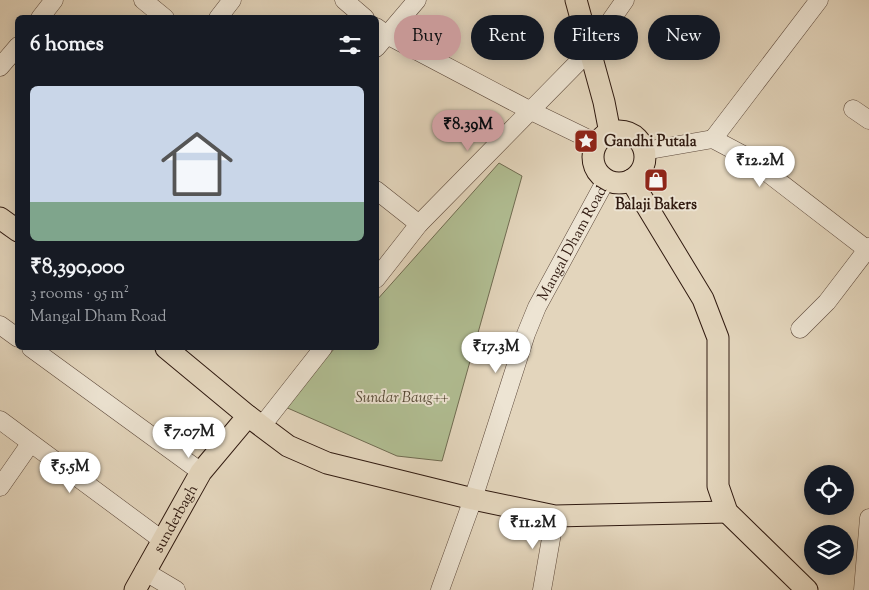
<!DOCTYPE html>
<html lang="en">
<head>
<meta charset="utf-8">
<style>
  body { margin:0; font-family:"Sorts Mill Goudy",serif; background:#20242c; color:#f1f3f6; height:100vh; display:flex; flex-direction:column; font-size:19px; white-space:nowrap }
  * { box-sizing:border-box; margin:0 }
  p { font-size:16px; color:#9ea1a6 }
  .icon { flex:none; width:28px; height:28px; fill:none; stroke:currentColor; stroke-width:2; stroke-linecap:round; stroke-linejoin:round }
  .map { position:relative; flex:1; overflow:hidden }
  .side { position:absolute; left:15px; top:15px; width:364px; height:335px; display:flex; flex-direction:column; background:#171b24; border-radius:8px; box-shadow:0 2px 12px #0003 }
  .side>* { flex:none }
  .banner { position:absolute; left:394px; top:15px; width:400px; height:45px; display:flex; gap:10px }
  .controls { position:absolute; left:804px; top:465px; display:grid; gap:10px }
  .controls a { display:grid; place-items:center; width:50px; height:50px; border-radius:50%; background:#171b24; box-shadow:0 2px 12px #0003; font-size:25px }
  .price { position:absolute; translate:-50% -42px; padding:0 11px; border-radius:18px; background:#fff; color:#222; font-size:16px; line-height:32px; filter:drop-shadow(0 1px 2px #0008) }
  .price::after { content:''; position:absolute; left:50%; top:30px; width:15px; height:11px; margin-left:-8px; background:inherit; clip-path:polygon(0 0,100% 0,50% 100%) }
  .price.current { background:#c59692; color:#111 }
  ul { padding:0; list-style:none }
  li { display:grid; align-content:center; gap:10px; height:265px; padding:0 15px }
  li+li { border-top:1px solid #363941 }
  li span { display:grid; place-items:center; height:155px; border-radius:8px; color:#555 }
  li>.icon { margin-inline-start:auto }
  span .icon { width:90px; height:90px; fill:#fffc; stroke-width:1 }
  li b { font-size:21px }
  h2 { display:flex; justify-content:space-between; align-items:center; height:60px; padding:0 15px; font-size:21px }
  .pill { padding:0 18px; border-radius:22px; background:#171b24; box-shadow:0 2px 12px #0003; font-size:18px; line-height:45px }
  .pill.current { background:#c59692; color:#111 }
  .map>svg:first-child { display:block }
</style>
</head>
<body>
<div class="map">
<svg width="869" height="590" viewBox="0 0 869 590">
  <rect width="100%" height="100%" fill="#e3d5bc"/>
  <filter id="stains"><feTurbulence type="fractalNoise" baseFrequency=".004" numOctaves="4"/><feColorMatrix values="0 0 0 0 .2 0 0 0 0 .09 0 0 0 0 .02 0 0 0 .5 -.17"/></filter>
  <radialGradient id="worn" r=".72"><stop offset=".6" stop-color="#630" stop-opacity="0"/><stop offset="1" stop-color="#630" stop-opacity=".3"/></radialGradient>
  <!-- green -->
  <path fill="#b1be93" stroke="#706c52" d="M499,163L522,176L442,461L397,456L283,406L335,348H376V301Z"/>
  <g fill="none" stroke-linecap="round" stroke-linejoin="round">
    <!-- minor casing -->
    <g stroke="#5d493b" stroke-width="19">
      <g id="minor">
        <path d="M143,0L165,18"/>
        <path d="M344,0L365,18"/>
        <path d="M40,18L54,0"/>
        <path d="M218,18L232,0"/>
        <path d="M376,27L387,35L531,111L597,143"/>
        <path d="M376,48L417,0"/>
        <path d="M0,67L18,46"/>
        <path d="M853,109L869,120"/>
        <path d="M713,139L819,0"/>
        <path d="M644,151L713,139L747,157L869,251"/>
        <path d="M376,190L419,224"/>
        <path d="M376,279L419,224L590,50L625,0"/>
        <path d="M0,325L18,338"/>
        <path d="M800,329L827,302L869,247"/>
        <path d="M31,348L201,472"/>
        <path d="M0,420L162,540"/>
        <path d="M261,427L323,348"/>
        <path d="M0,487L30,444"/>
        <path d="M144,571L176,590"/>
        <path id="s1" d="M440,590L473,499L526,334L537,307L606,180"/>
        <path d="M542,590L555,516"/>
        <path d="M863,590L869,518"/>
      </g>
    </g>
    <!-- major casing -->
    <g stroke="#301a10" stroke-width="23">
      <g id="major">
        <path d="M576,0L604,102L610,133"/>
        <circle cx="619" cy="157" r="26"/>
        <path d="M631,180L703,299L718,338V486L727,512L807,590"/>
        <path d="M0,218L18,231"/>
        <path d="M248,416L288,446L327,463L473,499L555,516L727,512"/>
        <path id="s2" d="M135,590L201,472L248,416L166,348"/>
      </g>
    </g>
    <!-- minor -->
    <use href="#minor" stroke="#ede4d3" stroke-width="18"/>
    <!-- major -->
    <use href="#major" stroke="#e3d5bc" stroke-width="21"/>
  </g>
  <!-- icons -->
  <defs>
    <g id="sight-square" transform="scale(1.25)"><rect x="-9" y="-9" width="18" height="18" rx="4" fill="#8f2418" stroke="#ede4d3"/><path d="M0-6L1.8-2.2L6-1.7L2.9 1.2L3.7 5.4L0 3.3L-3.7 5.4L-2.9 1.2L-6-1.7L-1.8-2.2Z" fill="#fff"/></g>
    <g id="shop-square" transform="scale(1.25)"><rect x="-9" y="-9" width="18" height="18" rx="4" fill="#8f2418" stroke="#ede4d3"/><path d="M-5-2.5h2.3a2.7 3.5 0 0 1 5.4 0H5L5.5 6h-11ZM-1.5-2.5h3a1.5 2.3 0 0 0-3 0Z" fill="#fff"/></g>
  </defs>
  <g fill-rule="evenodd">
    <use href="#sight-square" x="586" y="141"/>
    <use href="#shop-square" x="656" y="180"/>
  </g>
  <g text-anchor="middle" stroke-width="4" stroke-linejoin="round" paint-order="stroke">
    <!-- poi labels -->
    <g font-size="15" font-weight="bold" fill="#301a10" stroke="#ede4d3" text-anchor="start">
      <text x="604" y="146">Gandhi Putala</text>
      <text x="656" y="209" text-anchor="middle">Balaji Bakers</text>
    </g>
    <!-- street labels -->
    <g font-size="15" fill="#301a10" stroke="#ede4d3">
      <text dy="5" stroke="none"><textPath href="#s1" startOffset="372">Mangal Dham Road</textPath></text>
      <text dy="5" stroke="none"><textPath href="#s2" startOffset="82">sunderbagh</textPath></text>
    </g>
    <!-- park labels -->
    <g font-size="15" font-style="italic" fill="#574b37" stroke="#ede4d3">
      <text x="402" y="402">Sundar Baug++</text>
    </g>
  </g>
  <rect width="100%" height="100%" filter="url(#stains)"/>
  <rect width="100%" height="100%" fill="url(#worn)"/>
</svg>
<div class="controls">
<a><svg class="icon" aria-label="locate" viewBox="0 0 24 24"><circle cx="12" cy="12" r="6"/><path d="M12 2v4M12 18v4M2 12h4M18 12h4"/></svg></a>
<a><svg class="icon" aria-label="layers" viewBox="0 0 24 24"><path d="M12 4l9 5-9 5-9-5zM3 14l9 5 9-5"/></svg></a>
</div>
<b class="price current" style="left:468px;top:152px">₹8.39M</b>
<b class="price" style="left:760px;top:188px">₹12.2M</b>
<b class="price" style="left:496px;top:374px">₹17.3M</b>
<b class="price" style="left:189px;top:459px">₹7.07M</b>
<b class="price" style="left:70px;top:494px">₹5.5M</b>
<b class="price" style="left:533px;top:550px">₹11.2M</b>
<div class="banner">
<a class="pill current">Buy</a>
<a class="pill">Rent</a>
<a class="pill">Filters</a>
<a class="pill">New</a>
</div>
<section class="side">
<h2>6 homes<svg class="icon" aria-label="filters" viewBox="0 0 24 24"><path d="M4 7h16M4 17h16"/><circle cx="9" cy="7" r="2"/><circle cx="15" cy="17" r="2"/></svg></h2>
<ul>
<li><span style="background:linear-gradient(#c9d6e8 75%,#7fa58c 0)"><svg class="icon" aria-label="home" viewBox="0 0 24 24"><path d="M3 11l9-7 9 7M6 9v11h12V9"/></svg></span><div><b>₹8,390,000</b><p>3 rooms · 95 m²</p><p>Mangal Dham Road</p></div></li>
</ul>
</section>
</div>
</body>
</html>
